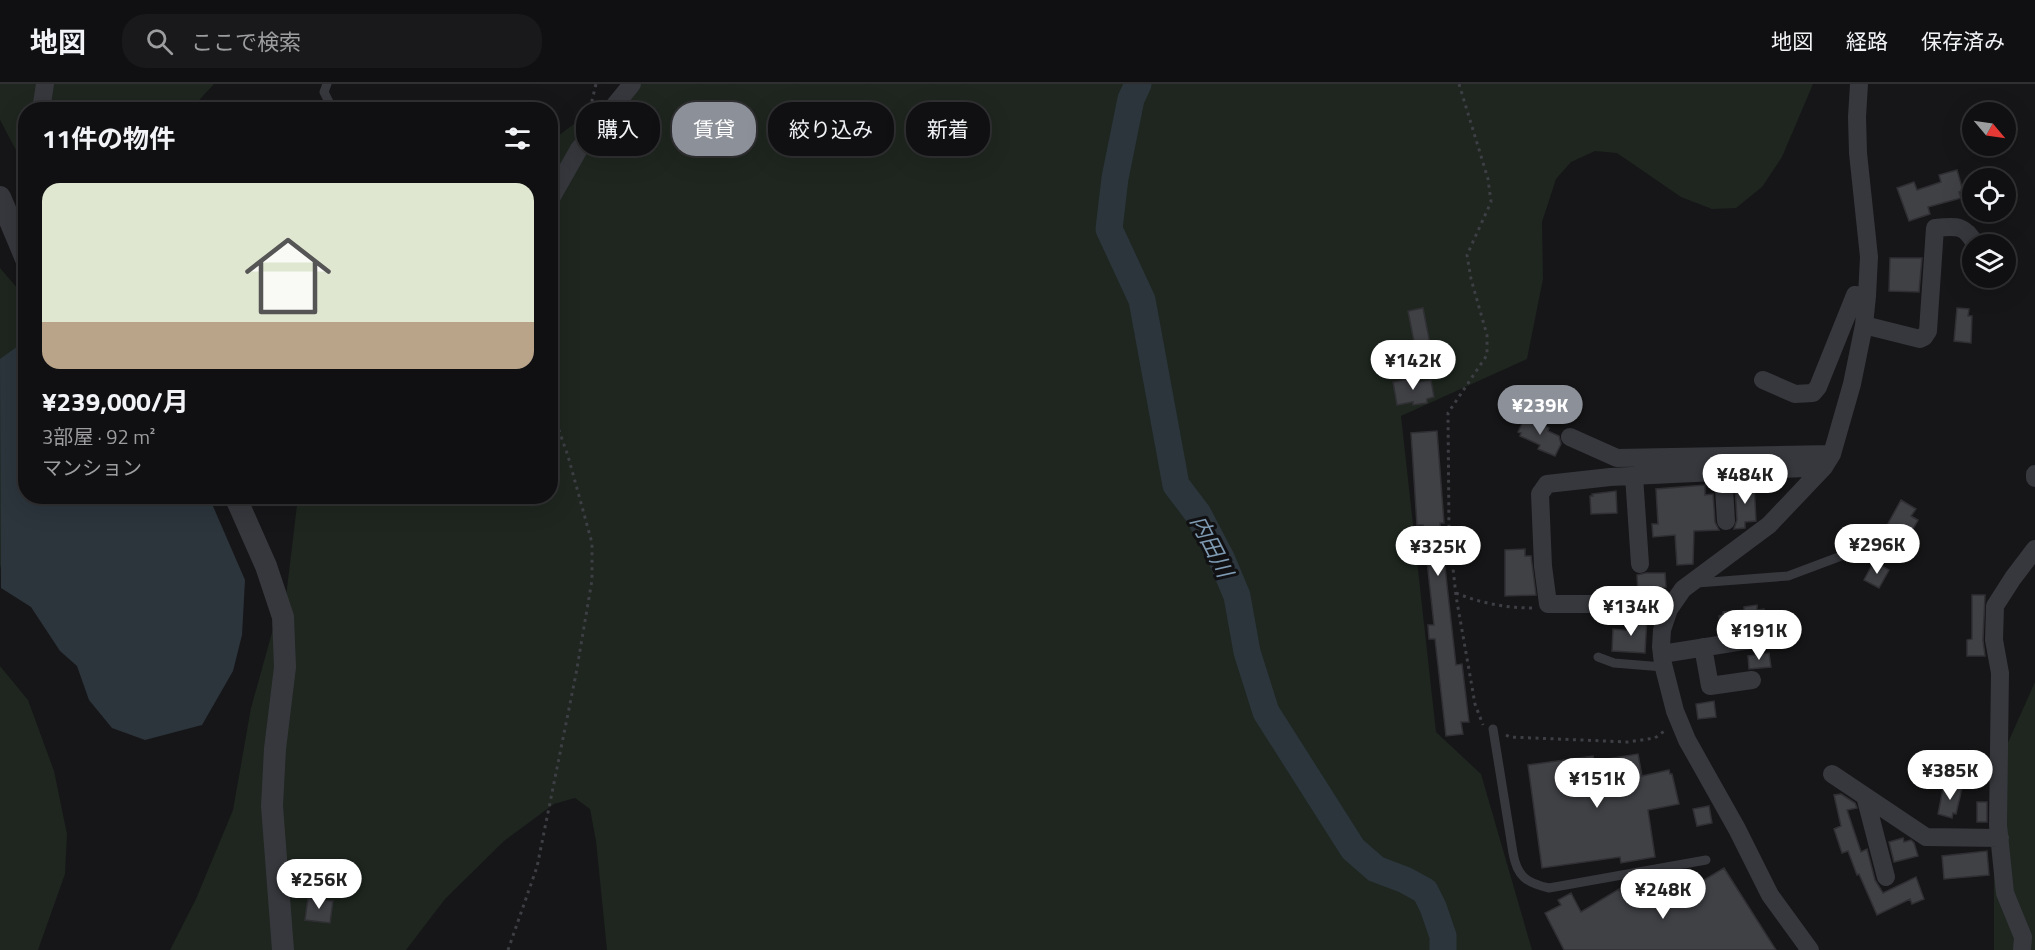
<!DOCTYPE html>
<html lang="ja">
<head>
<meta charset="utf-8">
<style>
  body { margin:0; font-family:"Titillium Web","Noto Sans JP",sans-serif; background:#19191b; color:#f1f3f6; height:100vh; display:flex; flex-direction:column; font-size:22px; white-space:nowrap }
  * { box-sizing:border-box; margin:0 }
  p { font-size:20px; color:#9c9d9f }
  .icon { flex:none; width:33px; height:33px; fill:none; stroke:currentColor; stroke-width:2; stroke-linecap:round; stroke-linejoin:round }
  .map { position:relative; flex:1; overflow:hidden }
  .sheet { position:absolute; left:18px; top:18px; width:540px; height:402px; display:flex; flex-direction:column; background:#101012; border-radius:24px; box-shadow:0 6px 24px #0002,0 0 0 2px #303032 }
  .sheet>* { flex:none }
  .hud { position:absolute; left:576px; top:18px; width:570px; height:54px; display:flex; gap:12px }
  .needle { width:39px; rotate:119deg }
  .buttons { position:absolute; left:1962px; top:18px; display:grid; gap:12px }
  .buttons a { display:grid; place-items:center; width:54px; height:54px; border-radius:50%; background:#101012; box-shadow:0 6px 24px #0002,0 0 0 2px #303032; font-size:30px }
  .price { position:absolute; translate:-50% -51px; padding:0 14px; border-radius:21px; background:#fff; color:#222; font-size:20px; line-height:39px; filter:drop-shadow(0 2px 3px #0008) }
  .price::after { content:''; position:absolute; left:50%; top:36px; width:18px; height:14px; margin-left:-9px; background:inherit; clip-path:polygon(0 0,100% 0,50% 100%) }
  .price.active { background:#8c9099; color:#fff }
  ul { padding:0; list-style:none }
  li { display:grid; align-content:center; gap:12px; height:318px; padding:0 24px }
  li span { display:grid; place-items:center; height:186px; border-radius:18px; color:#555 }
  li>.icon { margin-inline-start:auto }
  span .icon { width:108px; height:108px; fill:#fffc; stroke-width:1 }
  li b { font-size:26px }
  h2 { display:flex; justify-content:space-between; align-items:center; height:72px; padding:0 24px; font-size:26px }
  .chip { padding:0 21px; border-radius:24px; background:#101012; box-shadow:0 6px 24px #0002,0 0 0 2px #303032; font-size:21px; line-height:54px }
  .chip.active { background:#8c9099; color:#fff }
  header { display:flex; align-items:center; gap:36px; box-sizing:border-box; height:84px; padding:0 30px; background:#101012; border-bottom:2px solid #303032 }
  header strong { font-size:28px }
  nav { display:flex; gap:33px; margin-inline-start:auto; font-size:21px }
  .search { width:420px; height:54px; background:#19191b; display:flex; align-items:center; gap:15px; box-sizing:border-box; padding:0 21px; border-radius:24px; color:#9c9d9f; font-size:22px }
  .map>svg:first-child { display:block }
</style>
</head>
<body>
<header>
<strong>地図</strong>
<div class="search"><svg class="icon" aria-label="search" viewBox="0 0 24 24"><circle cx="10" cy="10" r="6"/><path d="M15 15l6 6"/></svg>ここで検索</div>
<nav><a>地図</a><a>経路</a><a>保存済み</a></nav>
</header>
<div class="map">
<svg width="2035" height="866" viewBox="0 0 2035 866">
  <rect width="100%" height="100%" fill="#161618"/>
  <!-- green -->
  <path fill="#1e261f" d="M0,0H214L191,25L26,26L25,83L0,36Z
    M636,0H1813L1782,73L1762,103L1736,124L1712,125L1681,113L1617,69L1595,67L1571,78L1556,95L1542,138L1543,195L1527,275L1401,332L1436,648L1481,690L1532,866H607L596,757L590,725L575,714L554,720L504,757L445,815L406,866H170L196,815L233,726L251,624L273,545L285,521L298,413L550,412L551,57L593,26Z
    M0,184L25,213L26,412L0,484Z
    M0,582L28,616L54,687L67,750L65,790L38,866H0Z
    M2035,598V866H1994V715L2002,672Z"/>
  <!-- water -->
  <path fill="#2c353c" d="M25,257L26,412L209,413L245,496L242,551L233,587L202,641L145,656L112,644L89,616L77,582L60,567L31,523L1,504L0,275Z"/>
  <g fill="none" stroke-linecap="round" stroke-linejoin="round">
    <!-- river -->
    <path stroke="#2c353c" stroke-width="27" d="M1138,0L1131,15L1115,94L1109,145L1142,216L1176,401L1198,430L1222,476L1237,512L1247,568L1266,628L1353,765L1376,785L1405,796L1425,807L1433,823L1443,852V866"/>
  </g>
  <!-- building -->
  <path fill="#404145" stroke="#303034" stroke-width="1.5" d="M1957,86L1963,107L1959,108L1961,114L1928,123L1930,130L1909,137L1897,104L1914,98L1917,106L1941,98L1939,91Z
    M1890,174H1922L1919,208L1889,207Z
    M1423,224L1431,265L1416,268L1408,227Z
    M1957,224L1969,225L1968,232H1972L1971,259L1954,257Z
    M1418,293L1419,298L1431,296L1434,313L1427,315V319L1413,321V318L1397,321L1393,298Z
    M1525,333L1549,344L1548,347L1559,352L1561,360L1555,372L1538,365L1540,361L1520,352L1521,349L1518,348Z
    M1437,347L1444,439H1440L1456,581L1462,580L1469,638H1461L1463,650L1446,652L1435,555H1429L1428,541H1434L1423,441H1417L1411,349Z
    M1735,400H1754L1756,437L1745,438V444L1734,445L1737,436Z
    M1705,401V411L1713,410L1715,438L1719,446L1694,447L1693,480L1677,481L1675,451L1653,453L1652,440H1658L1656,405Z
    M1616,407L1617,429L1591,430L1590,412H1593L1592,410Z
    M1901,416L1916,425L1911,432L1918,436L1908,454L1900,450L1898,453L1885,445Z
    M1525,465V472H1531L1536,511L1505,512V466Z
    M1877,479L1889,486L1879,504L1864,496L1871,483L1874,485Z
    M1646,489H1665L1666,503L1660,504V509H1638L1637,491Z
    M1972,511H1985L1983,556L1985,572H1967V556L1972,555Z
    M1757,521V526L1764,525L1767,545L1755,546L1747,545V542L1721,545L1719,532L1723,531V528L1744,526V523Z
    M1635,531L1647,532L1645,569L1612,567L1613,545L1634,547Z
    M1769,569L1771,583L1749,585L1748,572Z
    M1714,617L1716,633L1698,635L1696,620Z
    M1638,670L1642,692L1669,686L1670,690H1672L1679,720L1648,726L1655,773L1621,779L1620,773L1542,784L1528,681L1593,672L1594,677Z
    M1944,700L1962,704L1956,730L1953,729L1952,734L1938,730Z
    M1841,710L1855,719L1857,724L1847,726L1861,768L1867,765L1875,796L1883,809L1916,793L1924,815L1912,820L1910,815L1877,831L1859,790L1857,791L1848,767L1842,769L1834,745L1841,742L1834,711Z
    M1977,718H1987V738H1977Z
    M1709,722L1712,739L1697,742L1693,725Z
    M1903,754L1904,758L1911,756L1914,759L1918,772L1894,778L1889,758Z
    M1987,767L1989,791L1944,795L1942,772Z
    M1724,784L1776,866H1564L1545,829L1561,821L1558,816L1571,809L1581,828L1619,805L1626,818L1667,795L1677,812Z
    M308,814L333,817L330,839L305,836Z"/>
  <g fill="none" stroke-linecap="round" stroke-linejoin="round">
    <!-- path -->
    <path stroke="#3d3f44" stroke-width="3" stroke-dasharray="3 4.5" stroke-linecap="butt" d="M1459,0L1488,95L1491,118L1467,171L1471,195L1487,251V271L1448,329L1449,447L1456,512L1475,620L1483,641
      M590,25L596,0
      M1456,509C1480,519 1506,524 1532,524
      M1506,651L1510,653L1628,658L1655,654L1667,645
      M508,866L537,783L576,590L592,496V459L568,372L550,321"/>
    <!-- service -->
    <path stroke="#37383d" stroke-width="9" d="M327,0L324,8L333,26
      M1697,499L1788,492L1844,471L1864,467
      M1598,573L1614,579L1663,583
      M1493,645L1513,769C1517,792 1526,799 1549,804L1706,776"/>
    <!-- minor -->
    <path stroke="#37383d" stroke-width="18" d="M41,26L45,0
      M550,116L579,65L632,0
      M1864,241L1920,255L1924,253L1928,247L1935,144C1955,142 1965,140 1975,160
      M1763,296L1795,310L1813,309L1818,303L1855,211L1867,212
      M1570,353L1617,374L1832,370
      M1723,388L1726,437
      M2035,390V394
      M1634,392L1640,480
      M1673,520H1548L1543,482L1540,410L1547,400L1610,393L1824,383
      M1703,563L1710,602L1752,596
      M1662,570L1750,556
      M1832,690L1926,753L2000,754
      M1865,712L1886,793
      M1810,866L1770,811L1737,745L1687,656L1675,627L1663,580L1661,563L1662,546L1669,525L1683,505L1769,441L1824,383L1832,370L1852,300L1864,241L1867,212L1869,173L1858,69L1857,33L1859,0
      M2022,866L2023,853L2005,809L1998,741L2000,589L1994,556L1995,522L2013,494L2035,465"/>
    <!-- tertiary -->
    <path stroke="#37383d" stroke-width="22" d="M0,113L26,175
      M235,412L266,482L283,533L285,583L275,665L272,722L283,866"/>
  </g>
  <g text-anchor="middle" stroke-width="6" stroke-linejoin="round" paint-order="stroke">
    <!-- water labels -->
    <g font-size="22" font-style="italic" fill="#7f9bb3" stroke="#111113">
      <text transform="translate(1212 462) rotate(63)" y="8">内田川</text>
    </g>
  </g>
</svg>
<div class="buttons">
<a><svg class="needle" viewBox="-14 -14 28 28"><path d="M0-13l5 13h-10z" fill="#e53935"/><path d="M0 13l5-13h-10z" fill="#9c9d9f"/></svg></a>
<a><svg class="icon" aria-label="locate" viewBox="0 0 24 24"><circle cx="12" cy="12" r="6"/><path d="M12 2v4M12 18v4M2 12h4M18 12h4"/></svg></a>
<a><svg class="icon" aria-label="layers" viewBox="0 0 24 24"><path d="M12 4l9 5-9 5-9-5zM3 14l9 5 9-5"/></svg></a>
</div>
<b class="price" style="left:1413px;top:307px">¥142K</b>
<b class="price active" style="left:1540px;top:352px">¥239K</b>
<b class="price" style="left:1745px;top:421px">¥484K</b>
<b class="price" style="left:1877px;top:491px">¥296K</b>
<b class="price" style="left:1438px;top:493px">¥325K</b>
<b class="price" style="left:1631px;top:553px">¥134K</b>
<b class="price" style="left:1759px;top:577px">¥191K</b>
<b class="price" style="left:1950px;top:717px">¥385K</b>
<b class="price" style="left:1597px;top:725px">¥151K</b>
<b class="price" style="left:319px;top:826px">¥256K</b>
<b class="price" style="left:1663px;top:836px">¥248K</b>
<div class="hud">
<a class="chip">購入</a>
<a class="chip active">賃貸</a>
<a class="chip">絞り込み</a>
<a class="chip">新着</a>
</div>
<section class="sheet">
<h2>11件の物件<svg class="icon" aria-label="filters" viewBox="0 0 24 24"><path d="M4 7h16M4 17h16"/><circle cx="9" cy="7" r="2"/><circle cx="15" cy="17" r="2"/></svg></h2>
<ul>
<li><span style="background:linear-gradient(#dfe7d0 75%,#b9a48a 0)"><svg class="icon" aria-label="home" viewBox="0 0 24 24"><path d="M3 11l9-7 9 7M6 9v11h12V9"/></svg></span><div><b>¥239,000/月</b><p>3部屋 · 92 m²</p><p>マンション</p></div></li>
</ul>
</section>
</div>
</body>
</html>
